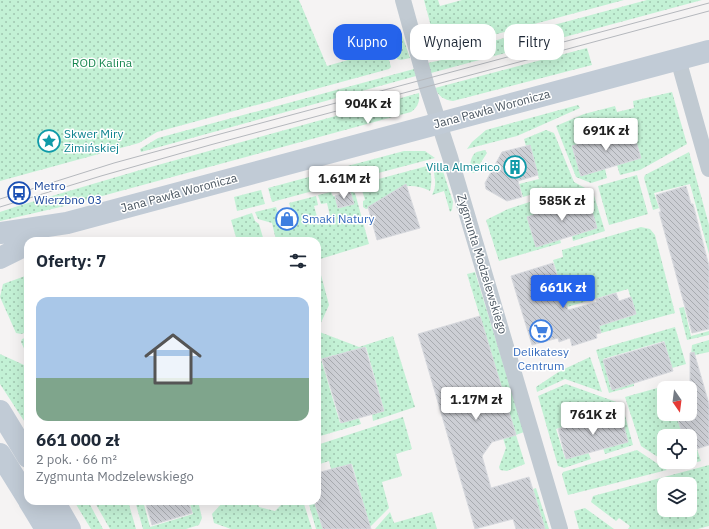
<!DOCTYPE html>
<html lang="pl">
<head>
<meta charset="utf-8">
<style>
  body { margin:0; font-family:"IBM Plex Sans",sans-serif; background:#f2f2f3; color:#1f2937; height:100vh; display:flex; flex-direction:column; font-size:15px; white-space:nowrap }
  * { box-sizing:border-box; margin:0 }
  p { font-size:13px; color:#747a83 }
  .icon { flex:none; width:22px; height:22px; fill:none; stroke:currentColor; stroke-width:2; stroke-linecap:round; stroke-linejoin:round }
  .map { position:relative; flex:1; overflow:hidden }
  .panel { position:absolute; left:24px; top:237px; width:297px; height:268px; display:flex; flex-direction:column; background:#fff; border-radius:12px; box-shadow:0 4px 16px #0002 }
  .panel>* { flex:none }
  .banner { position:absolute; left:333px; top:24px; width:316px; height:36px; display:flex; gap:8px }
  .needle { width:26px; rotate:166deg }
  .buttons { position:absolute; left:657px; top:381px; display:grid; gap:8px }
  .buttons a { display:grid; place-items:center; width:40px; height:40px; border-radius:8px; background:#fff; box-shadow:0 4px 16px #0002; font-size:20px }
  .price { position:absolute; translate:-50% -34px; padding:0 9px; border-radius:4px; background:#fff; color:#222; font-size:13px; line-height:26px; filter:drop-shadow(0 1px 2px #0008) }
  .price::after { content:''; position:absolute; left:50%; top:24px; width:12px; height:9px; margin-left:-6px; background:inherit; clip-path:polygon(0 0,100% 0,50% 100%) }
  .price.on { background:#2563eb; color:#fff }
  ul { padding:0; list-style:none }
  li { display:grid; align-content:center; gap:8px; height:212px; padding:0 12px }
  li+li { border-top:1px solid #e0e1e3 }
  li span { display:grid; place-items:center; height:124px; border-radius:12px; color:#555 }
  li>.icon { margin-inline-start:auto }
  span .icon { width:72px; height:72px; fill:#fffc; stroke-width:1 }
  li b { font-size:17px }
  h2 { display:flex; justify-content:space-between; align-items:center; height:48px; padding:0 12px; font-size:17px }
  .pill { padding:0 14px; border-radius:12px; background:#fff; box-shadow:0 4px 16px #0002; font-size:14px; line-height:36px }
  .pill.on { background:#2563eb; color:#fff }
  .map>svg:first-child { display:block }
</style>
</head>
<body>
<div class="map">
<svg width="709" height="529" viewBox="0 0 709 529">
  <defs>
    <pattern id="grass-dots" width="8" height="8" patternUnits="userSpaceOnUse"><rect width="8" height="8" fill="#c3f1d5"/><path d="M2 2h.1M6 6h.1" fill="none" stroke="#a0c6b0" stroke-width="1.8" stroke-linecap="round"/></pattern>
    <pattern id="building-back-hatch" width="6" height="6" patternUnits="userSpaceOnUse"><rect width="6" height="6" fill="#cdcfd5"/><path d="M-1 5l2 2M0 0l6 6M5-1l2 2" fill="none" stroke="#a8abb0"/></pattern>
  </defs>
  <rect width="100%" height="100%" fill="#f5f3f3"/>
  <!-- grass -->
  <path fill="url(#grass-dots)" fill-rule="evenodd" d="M0,0H299L327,66L386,49L391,67L389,69L157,132L139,143L0,181Z
    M424,0H438L440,6L462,0H624L426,53L420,38L433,34Z
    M647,0H702L431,73L428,63L446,59L445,54Z
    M401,32L410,58L401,60L397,59L391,35Z
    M587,48L592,65L453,101C444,100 438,96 435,88Z
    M414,69L416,76L141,152L140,149L158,138Z
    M672,92L687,144L640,170L620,175L617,165L641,158L632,128L572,146L581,176L605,169L607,178L591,183L576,177L556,126L584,114L615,106L617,112L634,108L633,101Z
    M419,93C420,101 418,107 411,112L69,205L0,221V212L18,206L147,168Z
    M578,105L580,108L517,136L467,149L472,142L486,130Z
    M546,130L554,133L574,182L589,190L592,189L605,231L573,241L572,236L597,228L587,198L527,217L536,246L560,239L561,243L499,261L486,220L508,209L542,198L548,192L541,187L536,193L523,197L519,184L539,179L530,145L526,146L524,139Z
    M485,150L487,153L474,173H472C469,167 470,158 475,153C478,151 482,151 485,150Z
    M404,151H425L435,158L329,186L325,172Z
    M689,152L709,225V254L690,184L654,193L659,208L653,210L644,178L645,175Z
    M440,162L453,202L452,210L450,212L444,191L432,195C439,182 432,174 434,164Z
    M427,166L429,167C432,176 432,182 430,191C421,186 410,185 401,187L369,208L366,209L363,207V201L365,200L360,184Z
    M320,174L324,188L272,202L268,188Z
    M637,175L648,214L609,225L598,186Z
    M261,190L265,204L237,211L234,197Z
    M350,191L355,193L369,244L317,260L329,305L319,327H317V241H275L276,240L272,223L258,219L255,212L276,207L282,226L295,223L289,203L316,196L318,205L314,206L318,220L330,216L327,203L321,204L318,195L331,192L333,196H335L338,208L354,204Z
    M252,213L255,221L259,224L264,241H237L231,220Z
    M641,227L650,229L655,235L675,313L601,333L599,326L636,314L628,289L567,307L553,260L563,257L562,250Z
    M475,272L524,432L516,435L525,464L507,471L500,470L499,467L506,448L503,438L516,435L467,274Z
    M28,275V332L21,334L16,333L0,297L3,284Z
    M684,307L691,336L709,331V335L687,340L679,308Z
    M675,327L686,364L672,368L664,341L603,359L611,389L634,383V386L609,393L596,350Z
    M317,331L359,347L393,336L415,407L373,421L372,414L384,410L366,347L346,352L335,359L334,355L321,359L340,423L359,418L361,424L317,437Z
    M28,337V357L21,342L22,339Z
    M709,340V352L695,355L698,366L691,356L692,345Z
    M0,354L24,365L28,373V427L0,384Z
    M590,357L602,392L565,379L537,392L536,387L560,371Z
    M566,384L622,404L633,445L605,454L603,448L626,441L617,411L556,429L565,458L588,452L591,459L564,468L558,466L538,396Z
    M668,385L669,388H664V414H676L683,436H664V461L641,446L625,397Z
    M403,417L412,449L396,454L402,476L382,482L389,508L370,527L352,464L333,469H331L329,461L317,465V445Z
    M697,449L701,461L674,468L665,462H690V451Z
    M637,450L667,470L568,495L562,475L563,472Z
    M709,465V526L698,529H628L630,526L619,518L616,521L591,502L593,496ZM664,484H690V510H664Z
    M536,488L549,529H545L533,489Z
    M74,501H88L103,529H91Z
    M94,501H128L136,529H110Z
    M135,501H143L150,527L193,514L189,501H198L202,518L199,525L186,529H143Z
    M224,501H257L259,507L275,511L285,501H303L312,529H231L214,523L212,514Z
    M308,501H314L323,529H316Z
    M585,508L614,529H579L574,511Z
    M390,512L394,523L432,512L437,529H375Z"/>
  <!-- building -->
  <path fill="url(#building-back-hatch)" stroke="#d7d9de" d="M632,128L641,158L581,176L572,146Z
    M530,145L538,175L518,181L522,197L507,201L486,189L485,183L502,152Z
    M406,184L420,228L377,240L368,207Z
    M686,186L691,204H693L709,266V329L692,333L659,212H661L656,195Z
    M350,191L354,204L338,208L335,196Z
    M588,198L597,228L536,247L527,217Z
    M291,208L295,223L282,226L278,212Z
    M553,263L568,310L597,302L596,299L616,293L619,301L631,297L636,314L599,326L601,333L596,334L597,338L572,346L570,338L559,342L558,338L532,345L511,276Z
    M480,316L516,435L492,442L482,456L491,488L529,477L545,529H516L513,519L475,529L418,334Z
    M664,342L673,371L612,390L603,360Z
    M365,347L384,411L341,423L322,359Z
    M694,352L709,404V445L690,451V436H683L676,414H690V353Z
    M620,412L628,442L566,459L558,429Z
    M351,464L371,529H323L314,501H317V473Z
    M145,501H188L192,513L152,525Z"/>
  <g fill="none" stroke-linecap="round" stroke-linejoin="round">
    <!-- street -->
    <path stroke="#c1cad2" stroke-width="16" d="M403,0L427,87L450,157L560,529
      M678,59L709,169"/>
    <!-- secondary -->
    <path stroke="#c1cbd6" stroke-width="22" d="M0,233L67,223L709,51
      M0,258L28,244
      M0,411L28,457
      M0,454L28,499
      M29,501L46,529
      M54,501L70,529"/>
    <!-- tram -->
    <path stroke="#b5b8bd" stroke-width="1" d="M0,199L114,163L209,137L709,3
      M0,207L101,176L210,145L709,11"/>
  </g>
  <!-- icons -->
  <defs>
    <g id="sight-ring" transform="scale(1.15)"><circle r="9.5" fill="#fff" stroke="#0f9aa8" stroke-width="1.5"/><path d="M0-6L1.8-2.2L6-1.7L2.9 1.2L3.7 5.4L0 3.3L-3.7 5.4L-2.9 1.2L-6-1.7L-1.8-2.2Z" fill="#0f9aa8"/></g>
    <g id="building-ring" transform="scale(1.15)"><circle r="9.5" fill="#fff" stroke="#0f9aa8" stroke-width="1.5"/><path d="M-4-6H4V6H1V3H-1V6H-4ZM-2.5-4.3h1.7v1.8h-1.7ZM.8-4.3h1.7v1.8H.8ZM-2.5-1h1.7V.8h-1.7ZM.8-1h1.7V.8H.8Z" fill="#0f9aa8"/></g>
    <g id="bus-ring" transform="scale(1.15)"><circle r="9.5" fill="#fff" stroke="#1a4fb4" stroke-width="1.5"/><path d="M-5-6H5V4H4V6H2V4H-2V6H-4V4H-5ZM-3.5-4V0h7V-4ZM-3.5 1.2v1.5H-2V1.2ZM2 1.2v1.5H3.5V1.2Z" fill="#1a4fb4"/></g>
    <g id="shop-ring" transform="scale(1.15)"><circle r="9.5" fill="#fff" stroke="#3f7fe0" stroke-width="1.5"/><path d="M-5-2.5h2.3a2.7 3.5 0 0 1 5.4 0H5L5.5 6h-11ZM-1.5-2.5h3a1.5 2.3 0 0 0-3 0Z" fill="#3f7fe0"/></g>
    <g id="supermarket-ring" transform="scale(1.15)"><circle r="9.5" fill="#fff" stroke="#3f7fe0" stroke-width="1.5"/><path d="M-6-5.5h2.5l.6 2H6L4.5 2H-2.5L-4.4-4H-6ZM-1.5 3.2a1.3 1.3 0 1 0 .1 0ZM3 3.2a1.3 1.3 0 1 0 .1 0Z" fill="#3f7fe0"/></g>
  </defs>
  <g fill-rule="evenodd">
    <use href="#sight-ring" x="49" y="141"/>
    <use href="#building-ring" x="515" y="167"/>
    <use href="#bus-ring" x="19" y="193"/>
    <use href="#shop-ring" x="287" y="219"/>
    <use href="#supermarket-ring" x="541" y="331"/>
  </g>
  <g text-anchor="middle" stroke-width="3" stroke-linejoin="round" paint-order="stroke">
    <!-- park labels -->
    <g font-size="12" fill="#17864f" stroke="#fff">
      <text x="102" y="67">ROD Kalina</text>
    </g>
    <!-- street labels -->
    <g font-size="12" fill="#4a5661" stroke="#fff">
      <text transform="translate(492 109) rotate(-15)" y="4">Jana Pawła Woronicza</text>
      <text transform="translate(179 193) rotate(-15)" y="4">Jana Pawła Woronicza</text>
      <text transform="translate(482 264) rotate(73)" y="4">Zygmunta Modzelewskiego</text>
    </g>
    <!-- culture labels -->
    <g font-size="12" fill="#0d838f" stroke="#fff" text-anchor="start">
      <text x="64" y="138">Skwer Miry<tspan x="64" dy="14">Zimińskiej</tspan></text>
      <text x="500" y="171" text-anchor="end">Villa Almerico</text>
    </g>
    <!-- transit labels -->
    <g font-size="12" fill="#164399" stroke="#fff" text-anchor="start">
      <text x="34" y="190">Metro<tspan x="34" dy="14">Wierzbno 03</tspan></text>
    </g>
    <!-- shop labels -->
    <g font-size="12" fill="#366cbe" stroke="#fff" text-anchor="start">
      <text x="302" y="223">Smaki Natury</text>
      <text x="541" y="356" text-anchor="middle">Delikatesy<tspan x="541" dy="14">Centrum</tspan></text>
    </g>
  </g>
</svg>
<div class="buttons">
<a><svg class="needle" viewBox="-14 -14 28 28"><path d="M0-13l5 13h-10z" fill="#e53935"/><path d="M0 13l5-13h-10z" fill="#747a83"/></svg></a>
<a><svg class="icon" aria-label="locate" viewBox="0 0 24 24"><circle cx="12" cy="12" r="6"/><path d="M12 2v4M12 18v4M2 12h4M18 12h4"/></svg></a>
<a><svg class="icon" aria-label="layers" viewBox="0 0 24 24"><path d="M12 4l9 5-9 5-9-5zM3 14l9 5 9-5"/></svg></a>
</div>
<b class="price" style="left:368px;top:125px">904K zł</b>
<b class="price" style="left:606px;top:152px">691K zł</b>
<b class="price" style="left:344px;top:200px">1.61M zł</b>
<b class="price" style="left:562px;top:222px">585K zł</b>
<b class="price on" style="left:563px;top:309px">661K zł</b>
<b class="price" style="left:476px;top:421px">1.17M zł</b>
<b class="price" style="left:593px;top:436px">761K zł</b>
<div class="banner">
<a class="pill on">Kupno</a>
<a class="pill">Wynajem</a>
<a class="pill">Filtry</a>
</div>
<section class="panel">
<h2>Oferty: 7<svg class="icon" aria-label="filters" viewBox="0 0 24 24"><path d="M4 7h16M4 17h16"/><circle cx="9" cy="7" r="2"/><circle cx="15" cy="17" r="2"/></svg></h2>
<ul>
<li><span style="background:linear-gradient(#a9c7e8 65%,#7fa58c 0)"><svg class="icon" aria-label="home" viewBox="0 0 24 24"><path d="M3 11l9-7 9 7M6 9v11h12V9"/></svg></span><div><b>661 000 zł</b><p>2 pok. · 66 m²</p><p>Zygmunta Modzelewskiego</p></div></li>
</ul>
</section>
</div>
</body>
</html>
